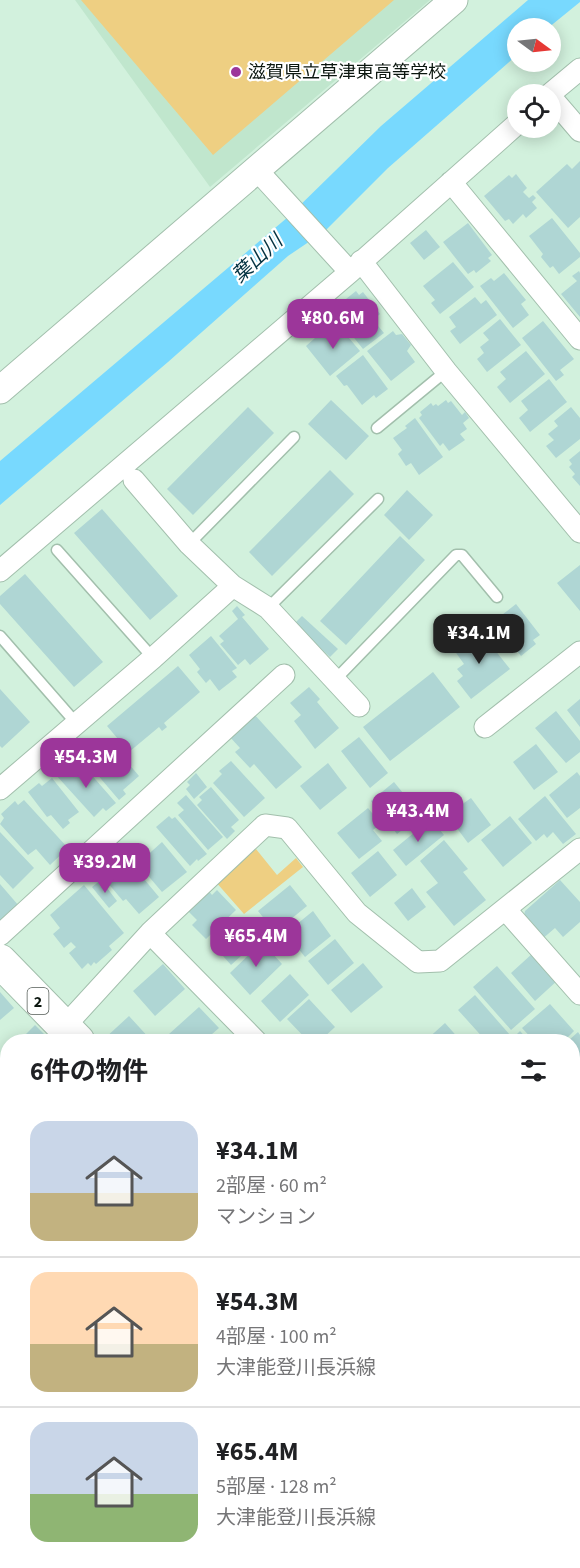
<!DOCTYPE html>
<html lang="ja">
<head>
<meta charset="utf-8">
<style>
  body { margin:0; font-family:"Source Sans 3","Noto Sans JP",sans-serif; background:#f6f6f6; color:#202124; height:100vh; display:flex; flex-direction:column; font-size:22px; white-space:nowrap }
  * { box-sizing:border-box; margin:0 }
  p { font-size:20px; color:#757577 }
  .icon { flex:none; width:33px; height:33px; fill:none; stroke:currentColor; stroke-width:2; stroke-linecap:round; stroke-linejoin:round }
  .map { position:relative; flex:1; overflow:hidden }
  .sheet { position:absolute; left:0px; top:1034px; width:580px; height:536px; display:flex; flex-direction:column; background:#fff; border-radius:24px 24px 0 0; box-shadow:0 3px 15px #0003 }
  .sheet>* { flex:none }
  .needle { width:39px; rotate:105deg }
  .tools { position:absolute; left:507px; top:18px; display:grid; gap:12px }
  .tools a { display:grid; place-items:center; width:54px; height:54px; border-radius:50%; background:#fff; box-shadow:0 3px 15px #0003; font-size:30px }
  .price { position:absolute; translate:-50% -51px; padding:0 14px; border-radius:12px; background:#9c369a; color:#fff; font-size:20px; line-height:39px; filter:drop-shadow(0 2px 3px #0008) }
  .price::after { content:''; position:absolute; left:50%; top:36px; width:18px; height:14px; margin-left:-9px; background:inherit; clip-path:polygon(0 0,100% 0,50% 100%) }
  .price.selected { background:#222; color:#fff }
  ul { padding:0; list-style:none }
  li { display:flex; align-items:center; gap:18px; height:150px; padding:0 30px }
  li+li { border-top:2px solid #e0e0e0 }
  li span { display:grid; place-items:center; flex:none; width:168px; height:120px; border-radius:18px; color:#555 }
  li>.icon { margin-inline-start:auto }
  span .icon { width:72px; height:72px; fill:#fffc; stroke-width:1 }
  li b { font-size:26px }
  h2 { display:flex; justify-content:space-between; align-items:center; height:72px; padding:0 30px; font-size:26px }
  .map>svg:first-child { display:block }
</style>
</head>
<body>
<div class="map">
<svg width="580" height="1568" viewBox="0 0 580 1568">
  <rect width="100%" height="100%" fill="#d2f1dd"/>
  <!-- built -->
  <path fill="#c0e6cd" d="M75,0H430L210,187Z
    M0,1329L8,1342V1485L5,1487L0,1477Z
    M48,1562H139L143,1568H51Z"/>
  <!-- green -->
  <path fill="#eecf82" d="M81,0H394L213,155Z
    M256,849L277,875L296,858L303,867L244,914L215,881Z
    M573,1283L580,1292V1380L573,1385Z"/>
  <!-- water -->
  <path fill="#78d9fe" d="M528,0H580V2L548,28H518L517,55L388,168L325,231L288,256L168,362L0,505V461L288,217L381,126Z"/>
  <!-- building -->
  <path fill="#afd6d4" d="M580,161V217L568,228L536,192L567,164L572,169Z
    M516,174L527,188L523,192L529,198L533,195L536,198L532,202L537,208L526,218L523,214L513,224L509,219L505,221L484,196L509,175L512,178Z
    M552,218L580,253V257L559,274L553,266L550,268L541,257L543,254L529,236Z
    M468,223L492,255L488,258L491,261L476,273L474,270L468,274L443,242Z
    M426,230L440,247L424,260L410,243Z
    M453,262L474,287L440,314L431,303L435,300L423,286Z
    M579,271L580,273V317L561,294L577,281L572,276Z
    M504,273L526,300L521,304L529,315L513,328L480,286L491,278L494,281Z
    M356,291L359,295L363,292L380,314L373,320L384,333L363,349L335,314L339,311L336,307Z
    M475,297L481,304L486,300L497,315L460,344L450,331L456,327L449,317Z
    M500,319L521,345L487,372L477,359L484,353L480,347L489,340L483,333Z
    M543,321L574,359L560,370L564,375L556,381L522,338Z
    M338,325L360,351L330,376L306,346L324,330L327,334Z
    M393,331L396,335L402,334L411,345L407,351L415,362L391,381L367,351Z
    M526,351L545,374L510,403L497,387L506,379L500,372Z
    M363,355L388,389L376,398L374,395L362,405L347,385L344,386L336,376Z
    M549,379L567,402L530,432L519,418L528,410L521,401Z
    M331,400L369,436L346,460L308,424Z
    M446,400L448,403L451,401L462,415L465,412L469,418L463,423L467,429L460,434L465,440L449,451L443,443L440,446L419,418L422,415L420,412L431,403L433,406L436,404L438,406Z
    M248,407L274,433L193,515L167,489Z
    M571,407L580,418V439L556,458L546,446L554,440L548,434L558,426L554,421Z
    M415,418L443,457L419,475L411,463L406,466L398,454L402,450L393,438L407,428L405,426Z
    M580,451V486L572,477L575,474L569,467L572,464L569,460Z
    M330,470L354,494L272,576L249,552Z
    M407,490L433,515L409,540L384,515Z
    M102,509L178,596L150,620L74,533Z
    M400,536L425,560L346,645L320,621Z
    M580,565V611L557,583Z
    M25,574L103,662L74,687L0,604V596Z
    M516,604L540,635L533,640L536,644L521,656L494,621Z
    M237,606L245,615L242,617L269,649L250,665L245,659L238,665L220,644L224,641L219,636L238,619L232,611Z
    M302,616L338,649L330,657L294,624Z
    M479,630L510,669L471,699L457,681L463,676L457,669L464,664L454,650Z
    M211,636L237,668L232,671L237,677L219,691L210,679L206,683L197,672L200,669L189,655Z
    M178,666L200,692L164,723L167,727L162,731L159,727L129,752L107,726Z
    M433,672L460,707L390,761L363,727Z
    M309,687L320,699L317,702L339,728L315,749L294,721L301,715L290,703Z
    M0,689L30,722L2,748L0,746Z
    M580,699V727L567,710Z
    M556,711L580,741V752L566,763L535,728Z
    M254,714L302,767L276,789L254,764L250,768L235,752L240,748L229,736Z
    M359,737L388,773L370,788L341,751Z
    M103,738L105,741L108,739L139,776L123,790L126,794L119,800L84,759L97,749L94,746Z
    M536,744L558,772L534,790L513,762Z
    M231,761L265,798L244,817L213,783L222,774L219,771Z
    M328,763L347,788L320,810L300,786Z
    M82,764L116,803L106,811L103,808L94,817L55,774L66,765L73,773Z
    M577,772L580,776V808L567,818L549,795Z
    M196,773L207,787L194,799L186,789L190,785L187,782Z
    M52,778L79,812L68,820L70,823L63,829L51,815L47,817L28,792L39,783L42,786Z
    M394,782L421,815L397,834L371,801Z
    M211,787L239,820L231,827L235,831L227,839L197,805L202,800L199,797Z
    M186,795L223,837L208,850L178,815L184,810L177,803Z
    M545,796L576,834L563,844L553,832L547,838L544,834L536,841L518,819Z
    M471,798L491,825L468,843L447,815Z
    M24,800L68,848L50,865L36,849L28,855L0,824L4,818L1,814L15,801L18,805Z
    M368,808L381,824L373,830L382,841L359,859L337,833Z
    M169,816L172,819L175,817L207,854L198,861L197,859L190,866L156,827Z
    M510,816L532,843L503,867L481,840Z
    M431,819L444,835L406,866L393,850Z
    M0,832L34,868L13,889L0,875Z
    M444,840L468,869L463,872L486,900L454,926L426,892L438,883L420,861Z
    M162,842L187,872L162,892L139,865L144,860L143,859Z
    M119,849L159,897L139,914L126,899L123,901L96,869Z
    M378,851L397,875L370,897L351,873Z
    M101,880L117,901L109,908L92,887Z
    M560,880L580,902V922L563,937L555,928L541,940L523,920L525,911Z
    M0,884L19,906L0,923Z
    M84,885L124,933L109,946L112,950L96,964L94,962L91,966L88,963L82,969L69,953L76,947L71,942L64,948L53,934L60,928L50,915Z
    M290,885L307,906L275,932L258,911Z
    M412,888L426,907L408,921L394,903Z
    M208,890L212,895L217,890L236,910L206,939L192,925L197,920L187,910Z
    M313,911L331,936L305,957L286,933Z
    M245,920L261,938L231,965L215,947Z
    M335,939L354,963L328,985L308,961Z
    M262,942L282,964L250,995L230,973Z
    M533,953L558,980L535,1001L511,973Z
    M363,963L383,987L351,1013L331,990Z
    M163,964L185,989L155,1016L133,991Z
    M497,966L535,1009L511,1030L473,987Z
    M290,974L309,995L280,1022L261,1001Z
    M0,992L14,1008L0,1020Z
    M475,995L510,1035L503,1041H486L458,1010Z
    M309,999L335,1027L320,1041H308L287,1019Z
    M550,1004L574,1031L564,1041H534L522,1028Z
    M199,1007L219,1028L204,1041H175L169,1034Z
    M129,1016L151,1040L106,1041L104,1039Z
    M445,1023L461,1041H425Z
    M35,1025L51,1041H27L23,1037Z
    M520,1031L529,1041H510Z
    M578,1032L580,1035V1056L573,1062V1041H568Z
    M0,1173L8,1186V1196L0,1200Z
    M580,1465V1495L579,1497L573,1490V1470Z
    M580,1516V1568H568L563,1562H573V1522Z
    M203,1562H271L257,1568H206Z
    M401,1562H452L439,1568H424L421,1564L415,1568H405Z
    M468,1562H494L485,1568H473Z"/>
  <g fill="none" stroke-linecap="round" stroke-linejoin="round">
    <!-- service casing -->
    <g stroke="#a2bfac" stroke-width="13">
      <path id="service" d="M377,428L446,371
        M189,544L294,437
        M57,550L153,658
        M268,608L378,499
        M0,636L76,723
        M335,680L456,555H462L497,597
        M358,1562L363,1568"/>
    </g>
    <!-- minor casing -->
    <g stroke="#a2bfac" stroke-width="23">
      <path id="minor" d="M550,94L580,69
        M550,96L580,131
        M256,169L350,272
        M451,182L580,339
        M361,261L446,371L580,532
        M134,480L189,544L233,586L268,608L359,706
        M0,571L350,272L518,123
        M485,727L580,652
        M0,789L153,658L233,586
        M506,910L580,994
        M150,933L265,825L287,828L357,913L418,962L440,961L580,849
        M0,935L284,675
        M64,1027L150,933L256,1041
        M573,1086L580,1079
        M0,1126L8,1122
        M573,1126L580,1134
        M0,1506L8,1500"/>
    </g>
    <!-- tertiary casing -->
    <g stroke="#a2bfac" stroke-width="29">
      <path id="tertiary" d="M0,390L454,0"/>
    </g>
    <!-- primary casing -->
    <g stroke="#a2bfac" stroke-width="35">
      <path id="primary" d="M0,961L78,1041
        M534,1562L539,1568"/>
    </g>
    <!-- service -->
    <use href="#service" stroke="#fff" stroke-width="10"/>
    <!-- minor -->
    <use href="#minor" stroke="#fff" stroke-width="21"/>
    <!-- tertiary -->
    <use href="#tertiary" stroke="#fff" stroke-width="27"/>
    <!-- primary -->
    <use href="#primary" stroke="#fff" stroke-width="33"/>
    <!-- rail casing -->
    <g stroke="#617568" stroke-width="7">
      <path id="rail" d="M0,1402L8,1415
        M0,1429L8,1442
        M75,1562L79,1568
        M90,1562L94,1568"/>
    </g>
    <!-- rail -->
    <use href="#rail" stroke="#fff" stroke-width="4.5" stroke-dasharray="14" stroke-linecap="butt"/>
  </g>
  <!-- markers -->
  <circle fill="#9c369a" stroke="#fff" stroke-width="2" cx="236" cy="72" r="6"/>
  <g text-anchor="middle" stroke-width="4.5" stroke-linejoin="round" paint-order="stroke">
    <!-- shield labels -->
    <rect fill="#fff" stroke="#545c57" stroke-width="1.5" x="27.5" y="988" width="21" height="26" rx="4.5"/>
    <g font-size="16" font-weight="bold" fill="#0b160f">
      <text x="38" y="1007">2</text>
    </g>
    <!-- poi labels -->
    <g font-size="18" fill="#0b160f" stroke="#fff" text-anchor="start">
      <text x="248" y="78">滋賀県立草津東高等学校</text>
    </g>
    <!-- water labels -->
    <g font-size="20" font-style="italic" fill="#033241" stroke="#fff">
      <text transform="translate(257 258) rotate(-43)" y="7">葉山川</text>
    </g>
  </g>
</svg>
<div class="tools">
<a><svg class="needle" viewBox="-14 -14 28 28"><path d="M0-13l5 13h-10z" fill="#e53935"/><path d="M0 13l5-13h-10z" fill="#757577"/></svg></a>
<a><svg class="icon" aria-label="locate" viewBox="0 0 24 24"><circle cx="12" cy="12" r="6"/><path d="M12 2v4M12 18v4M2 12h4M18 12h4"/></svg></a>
</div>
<b class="price" style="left:333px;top:350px">¥80.6M</b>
<b class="price selected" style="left:479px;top:665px">¥34.1M</b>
<b class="price" style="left:86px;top:789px">¥54.3M</b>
<b class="price" style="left:418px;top:843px">¥43.4M</b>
<b class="price" style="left:105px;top:894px">¥39.2M</b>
<b class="price" style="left:256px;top:968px">¥65.4M</b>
<section class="sheet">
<h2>6件の物件<svg class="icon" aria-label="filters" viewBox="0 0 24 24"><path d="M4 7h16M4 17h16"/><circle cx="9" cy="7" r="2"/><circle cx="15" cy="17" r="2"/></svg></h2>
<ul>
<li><span style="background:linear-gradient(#c9d6e8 60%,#c2b280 0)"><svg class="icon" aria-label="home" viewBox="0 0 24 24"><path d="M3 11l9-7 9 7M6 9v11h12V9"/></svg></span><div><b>¥34.1M</b><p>2部屋 · 60 m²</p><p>マンション</p></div></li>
<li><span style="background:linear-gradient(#ffd9b3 60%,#c2b280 0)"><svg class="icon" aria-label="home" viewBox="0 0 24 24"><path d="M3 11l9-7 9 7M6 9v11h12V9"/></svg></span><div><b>¥54.3M</b><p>4部屋 · 100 m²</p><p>大津能登川長浜線</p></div></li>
<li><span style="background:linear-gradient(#c9d6e8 60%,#8fb573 0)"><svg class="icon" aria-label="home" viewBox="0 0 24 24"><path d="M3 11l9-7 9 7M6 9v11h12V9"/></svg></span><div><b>¥65.4M</b><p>5部屋 · 128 m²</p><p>大津能登川長浜線</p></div></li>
</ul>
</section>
</div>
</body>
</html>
